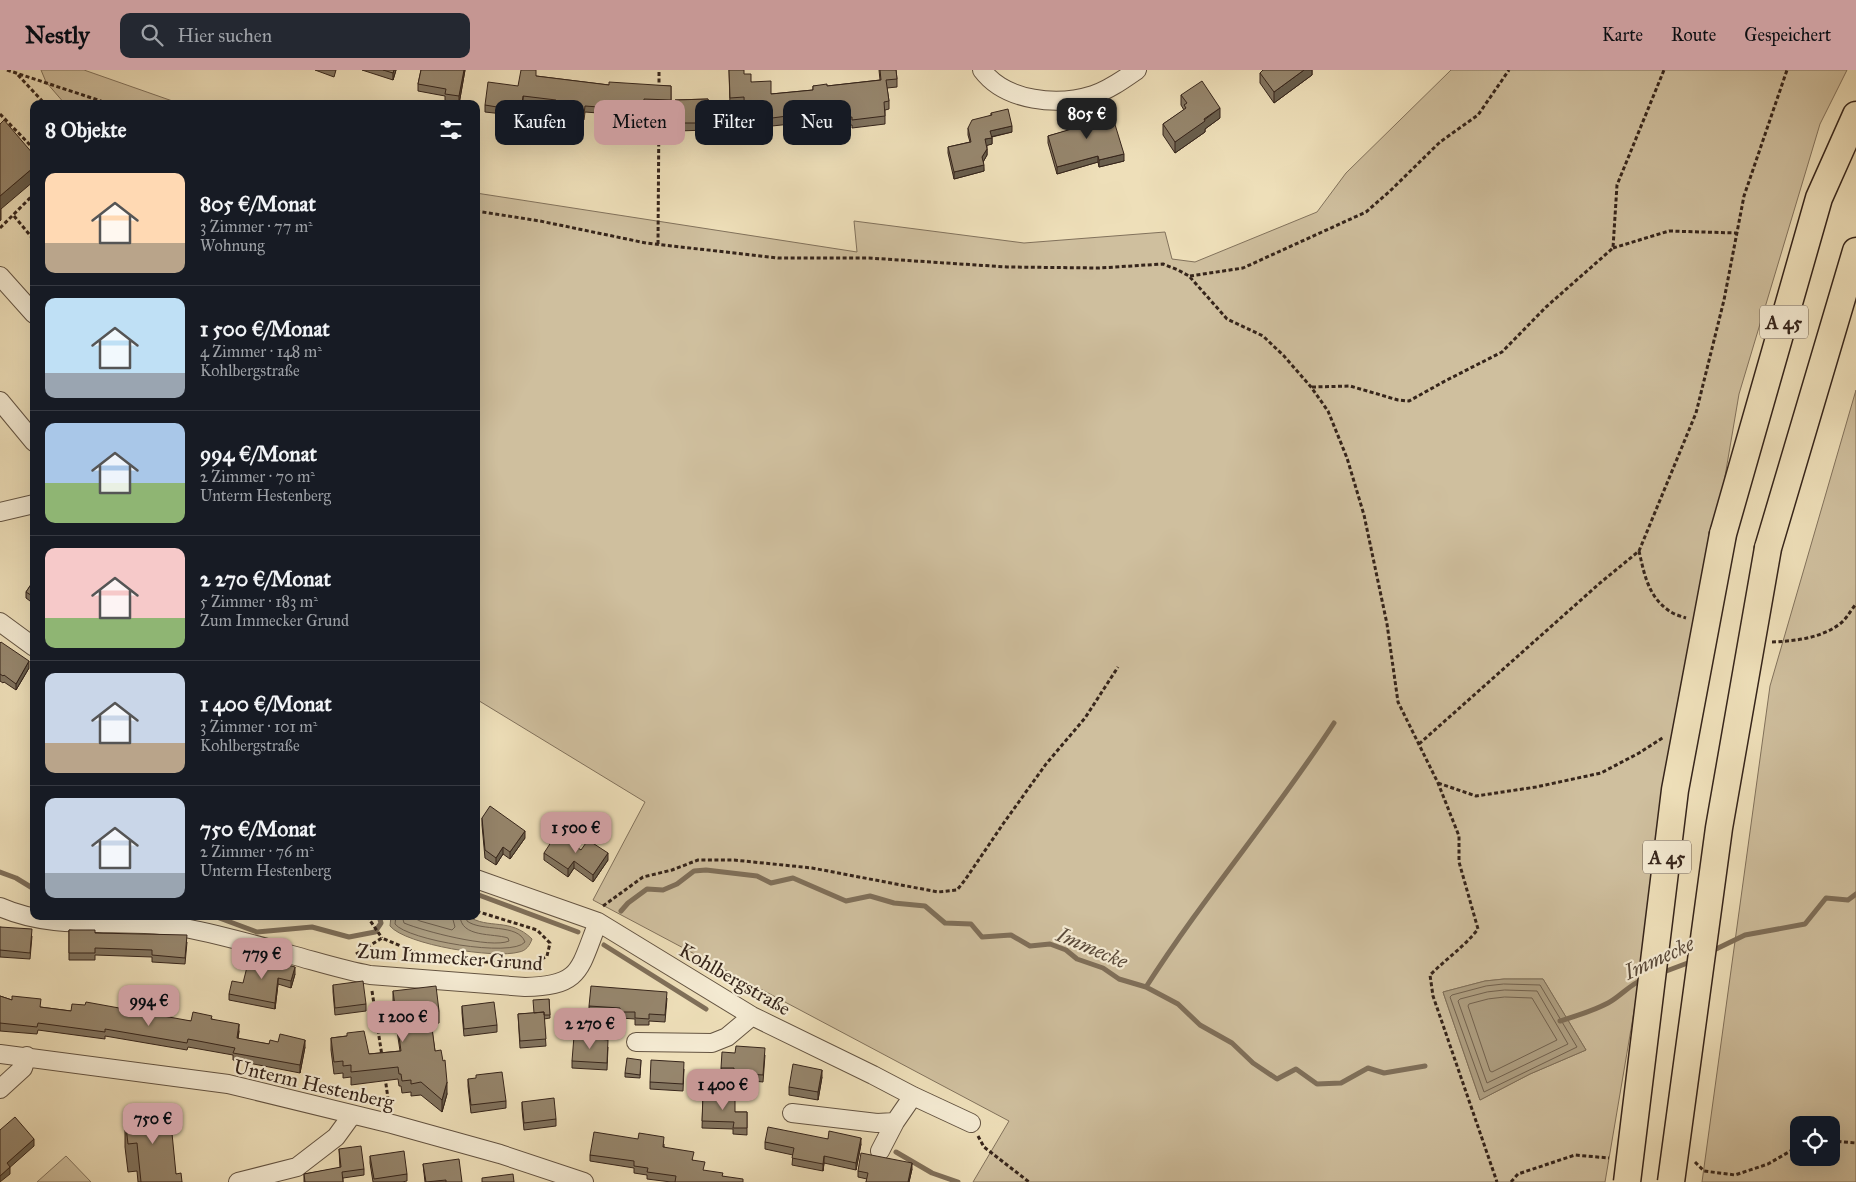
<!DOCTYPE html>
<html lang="de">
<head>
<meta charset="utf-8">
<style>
  body { margin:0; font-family:"IM FELL Great Primer",serif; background:#242831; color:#f1f3f6; height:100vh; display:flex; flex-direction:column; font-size:19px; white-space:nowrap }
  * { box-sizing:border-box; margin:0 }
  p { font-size:16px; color:#9ea1a6 }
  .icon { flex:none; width:28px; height:28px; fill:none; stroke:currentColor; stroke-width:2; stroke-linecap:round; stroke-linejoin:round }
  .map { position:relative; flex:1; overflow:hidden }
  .panel { position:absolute; left:30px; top:30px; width:450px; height:820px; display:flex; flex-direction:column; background:#171b24; border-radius:10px; box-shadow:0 5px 20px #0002 }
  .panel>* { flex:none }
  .hud { position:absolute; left:495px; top:30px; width:475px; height:45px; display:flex; gap:10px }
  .controls { position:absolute; left:1790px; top:1046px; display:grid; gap:10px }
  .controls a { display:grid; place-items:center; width:50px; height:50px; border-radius:10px; background:#171b24; box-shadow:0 5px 20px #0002; font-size:25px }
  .price { position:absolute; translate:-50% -42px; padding:0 11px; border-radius:10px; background:#c59692; color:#111; font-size:16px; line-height:32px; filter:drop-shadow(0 1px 2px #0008) }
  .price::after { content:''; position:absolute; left:50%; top:30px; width:15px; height:11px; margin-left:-8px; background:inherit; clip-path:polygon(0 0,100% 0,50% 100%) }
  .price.on { background:#222; color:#fff }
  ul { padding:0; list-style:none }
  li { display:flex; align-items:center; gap:15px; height:125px; padding:0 15px }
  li+li { border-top:1px solid #363941 }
  li span { display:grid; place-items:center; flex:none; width:140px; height:100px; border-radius:10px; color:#555 }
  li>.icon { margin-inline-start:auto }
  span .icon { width:60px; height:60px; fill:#fffc; stroke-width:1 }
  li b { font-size:21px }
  h2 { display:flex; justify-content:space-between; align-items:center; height:60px; padding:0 15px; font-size:21px }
  .tag { padding:0 18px; border-radius:10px; background:#171b24; box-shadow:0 5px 20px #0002; font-size:18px; line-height:45px }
  .tag.on { background:#c59692; color:#111 }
  header { display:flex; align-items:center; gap:30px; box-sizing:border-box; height:70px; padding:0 25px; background:#c59692; color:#111 }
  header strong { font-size:24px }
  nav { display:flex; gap:28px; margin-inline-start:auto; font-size:18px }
  .search { width:350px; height:45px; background:#242831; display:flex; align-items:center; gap:12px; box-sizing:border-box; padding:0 18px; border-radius:10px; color:#9ea1a6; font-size:19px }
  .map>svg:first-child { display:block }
</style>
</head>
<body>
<header>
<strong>Nestly</strong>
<div class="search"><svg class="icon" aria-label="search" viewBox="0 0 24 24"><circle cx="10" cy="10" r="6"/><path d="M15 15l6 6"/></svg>Hier suchen</div>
<nav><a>Karte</a><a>Route</a><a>Gespeichert</a></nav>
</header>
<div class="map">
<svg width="1856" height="1112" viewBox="0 0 1856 1112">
  <rect width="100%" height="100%" fill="#eedfb9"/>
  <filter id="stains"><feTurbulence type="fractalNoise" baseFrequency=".004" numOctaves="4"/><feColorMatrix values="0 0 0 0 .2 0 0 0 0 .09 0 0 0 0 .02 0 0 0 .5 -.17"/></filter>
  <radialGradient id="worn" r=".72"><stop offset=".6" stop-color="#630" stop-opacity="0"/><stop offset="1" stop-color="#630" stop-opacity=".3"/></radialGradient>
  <!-- green -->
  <path fill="#cfbf9e" stroke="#82725c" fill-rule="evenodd" d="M41,0H84L181,34H65L46,12Z
    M1451,0H1847L1820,54L1739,324L1605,1112H973L1009,1051L593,830L645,732L476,629V123L857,182L854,151L1024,173L1165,162L1172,189L1195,192L1317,142L1346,103ZM1504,909H1543L1586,980L1530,1004L1480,1030L1443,922L1485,911Z
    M1856,320V1112H1702L1770,616ZM1799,1055H1831V1088H1799Z
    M66,1086L91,1112H37Z"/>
  <!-- water -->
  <path fill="#afa083" stroke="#7f6f59" d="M391,846H468C488,860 510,847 532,869C530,875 526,881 519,882C495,889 406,875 390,856Z
    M1504,909H1543L1586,980L1530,1004L1480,1030L1443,922L1485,911Z"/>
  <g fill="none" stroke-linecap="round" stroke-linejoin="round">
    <!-- shore -->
    <path stroke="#72624f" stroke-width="1" d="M396,846L395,854C407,870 512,888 525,872C518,853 481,862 467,851L466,846
      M402,846L404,853C423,861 491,879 509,871L508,868C493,863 461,868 460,846
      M410,846L420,851L452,860L455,857L452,846
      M1504,914L1540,915L1577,977L1484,1022L1450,927L1452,925L1486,916Z
      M1505,920L1537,921L1568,974L1487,1013L1458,931L1460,929L1487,922Z
      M1505,927L1532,928L1557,970L1492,1002L1490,1001L1468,936L1469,934L1488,929Z"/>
    <!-- stream -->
    <path stroke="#7f6f59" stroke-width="5" d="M0,802L16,808L34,819
      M476,824L578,862
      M621,841L628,833L647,819L663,820L677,814L694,801L706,800L757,806L771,813L793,808L846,831L870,826L894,833L925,836L945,853L971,854L982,867L1011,865L1030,876L1050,874L1066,880L1077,889L1103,898L1119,909L1146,917L1178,934L1200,955L1232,973L1253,993L1277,1009L1296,999L1317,1014L1341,1013L1368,998L1384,1003L1425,996
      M214,846L257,862L312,857L349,867L375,862L381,853L379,846
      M604,875L706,939
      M1712,881L1745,865L1805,854L1826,828L1848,830L1856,824
      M1661,903L1693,891
      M1146,917C1204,826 1275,744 1334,653
      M1560,951C1576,946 1593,941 1608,933C1621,926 1630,914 1644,909
      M896,1082L932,1103L958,1112"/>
    <!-- minor casing -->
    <g stroke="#645442" stroke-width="20">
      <path id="minor" d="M982,0C1006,32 1058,36 1093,25C1109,20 1124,9 1137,0
        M0,206L34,244
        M0,331L34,372
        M0,442L34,434
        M0,552L34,577
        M476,809L598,852L752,946L873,1005L913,1026L971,1053
        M0,837C58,863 124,847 185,858C221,865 257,875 292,885C318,892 343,900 370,905L525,917C582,916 579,899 598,852
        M636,972L712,973L727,967L752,946
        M0,984L228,1014L392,1054L500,1084L584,1112
        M0,1019L23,998L27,986
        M792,1043L877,1053L895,1052
        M880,1081L895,1052L913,1026
        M238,1112L297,1097L336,1067L352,1045"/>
    </g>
    <!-- highway casing -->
    <g stroke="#36251b" stroke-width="29">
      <path id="highway" d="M1723,464L1819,128L1856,45
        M1768,478L1856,181"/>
    </g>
    <!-- path -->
    <path stroke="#36251b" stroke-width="3" stroke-dasharray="4 2.5" stroke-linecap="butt" d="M7,0L110,34
      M18,5L45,34
      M659,19V0
      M0,44L34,79
      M476,141L540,151L646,173L778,188H869L1007,197L1099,198L1163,194L1178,200L1189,206L1227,249L1263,266L1284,286L1311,317L1328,341L1347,388L1364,445L1387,554L1398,632L1438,713L1459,766V792L1478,859C1464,877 1446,889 1430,905L1433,926L1497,1112
      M14,146L34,170
      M0,158L34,124
      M658,174L659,33
      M1613,178L1669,161L1737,163
      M1190,206L1243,198L1366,142L1390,121L1440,72L1478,45L1509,0
      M1312,317L1350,316L1398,330L1409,331L1445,311L1502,282L1546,237L1613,178L1617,115L1664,0
      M1639,481C1644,503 1648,526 1668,540C1673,544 1680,546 1686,548
      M1772,572C1796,571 1822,568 1841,553C1847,548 1851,540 1856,534
      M1419,674L1600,513L1639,481L1696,343L1724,230L1744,126L1787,0
      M1438,713L1476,726L1536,717L1601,703L1639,683L1664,667
      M603,836L643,807L672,800L698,790H734L812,798L938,822L957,820L965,810L1003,754L1046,694L1085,648L1118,597
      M367,846L382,868
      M356,884L382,868L417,883L433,887L519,895L537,892L547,886L550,873L537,860L476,841
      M372,921L382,986
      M385,1007L389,1036
      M978,1066L984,1077L1029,1112
      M1831,1071L1856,1073
      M1695,1092L1704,1101L1735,1105L1768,1094L1799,1076
      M1511,1112L1518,1104L1575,1085L1609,1088"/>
    <!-- minor -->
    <use href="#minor" stroke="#f4ead2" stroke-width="18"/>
    <!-- highway -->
    <use href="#highway" stroke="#eedfb9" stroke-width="26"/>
    <!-- highway-bridge casing -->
    <g stroke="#36251b" stroke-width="29" stroke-linecap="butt">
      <path id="highway-bridge" d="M1627,1112L1675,720L1723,464
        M1671,1112L1719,758L1768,478"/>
    </g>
    <!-- highway-bridge -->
    <use href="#highway-bridge" stroke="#eedfb9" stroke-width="26"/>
  </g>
  <!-- wall -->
  <path fill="#81735e" stroke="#36251b" d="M315,0H336L334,7Z
    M362,0H396L393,10Z
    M421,0H465L459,34L445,31V26L418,21V14Z
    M729,0L744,4L751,12L771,24L813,20V16H827L880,10L879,0H896L897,9V17L887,18L889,31V39L885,40V54L852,58V55L811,60L810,52L772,56V61L745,62L744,35L730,36Z
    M1312,0V5L1274,33L1260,13V3Z
    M536,6L609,15L671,16V37L644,36L643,53L625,51V45L585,42L584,50L555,46V36L523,33L520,55L502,53L503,44L485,42V35Z
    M1181,25L1220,48L1205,59V62L1175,83L1163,65V54L1184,40L1181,35Z
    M708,29L709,60L676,61L675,30Z
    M1082,39L1107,50L1124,91L1099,97L1098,92L1057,104L1048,73V66L1084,56L1082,46Z
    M991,43L1012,62L992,67V74L987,75V85L983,92L984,101L954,109L948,83V77L970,72L968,65V58L991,45Z
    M34,510V534L26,528V522Z
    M0,573L29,598L16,620L4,612L3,613L0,611Z
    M482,748L525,768L510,789L503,784L496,795L485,788L482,755Z
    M581,780L608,790L593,812L574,798L568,807L544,790V783Z
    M0,857L32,866L30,889L0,887Z
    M69,860L187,872L185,894L152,892V887L95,885V890H69Z
    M295,904L291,918L278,914L275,939L229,930V924L243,913Z
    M333,915L366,934V941L335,945L333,922Z
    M393,921L439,941V953L431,954L435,981L447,1024L442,1042L421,1025L411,1026V1022L402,1023L401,1016H399L398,1009L351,1015V1007L343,1008V1003L334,1004L331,980V968L347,966L369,984L400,981L393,933Z
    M0,926L12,930L40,937L71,941L191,951L212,949L239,961L238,969L269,974L305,977L300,1003L233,990V985L188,977L187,980L105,966V969L38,960L37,964L0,961Z
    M667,928L665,952L649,951V955H635V949L620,948V945L589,943V936Z
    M549,929L550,948L544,949L546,976L520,978L518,944L534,943Z
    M462,936L497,955V962L464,966L462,943Z
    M589,968L608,977L607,1000L572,998V991Z
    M765,985L763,1012L734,1009V1005L721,1004V998Z
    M641,990L640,1008L625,1007V1003Z
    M684,999L683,1021L650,1019V1012Z
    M822,1007L818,1030L789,1025V1017Z
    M468,1009L506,1031V1038L471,1043L468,1016Z
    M703,1025L735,1042H747V1065L733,1064V1059L702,1058Z
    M522,1032L556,1049V1056L524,1060L522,1039Z
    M128,1038L148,1045L176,1104L182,1112H138L137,1101L128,1102L125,1077V1048H128Z
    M828,1069L861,1074L856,1100L824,1093L823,1101L792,1095L793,1085L765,1079V1072Z
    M664,1074V1077L693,1090L704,1101L743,1112H671L647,1109V1105L634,1103V1098L590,1091V1085Z
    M339,1079L364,1099V1105L343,1108V1112H304V1104L340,1098Z
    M370,1086L407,1104V1111L402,1112H373L370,1093Z
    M423,1094L462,1112H425Z
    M912,1099L909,1112H866L867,1109L858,1107V1101Z"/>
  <!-- shaded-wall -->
  <path fill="#695e4c" stroke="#36251b" d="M394,0H396L393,10V3Z
    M464,0H465L459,34V26Z
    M1304,0H1312V5L1274,33V22Z
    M523,26V33L520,55V49Z
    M1220,38V48L1205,59V62L1175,83V72Z
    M1012,56V62L990,67V61Z
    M992,68V74L985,76V69Z
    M987,79V85L982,94V87Z
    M1124,84V91L1099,97V90Z
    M1098,86V92L1057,104V97Z
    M984,95V101L954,109V102Z
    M34,97V111L1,139V150L0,151V126Z
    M29,591V598L16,620V614Z
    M478,751V757L476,760V753Z
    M525,761V768L510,789V782Z
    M503,777V784L496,795V788Z
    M608,783V790L593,812V805Z
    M574,791V798L568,807V799Z
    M295,897V904L291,918V911Z
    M278,908V914L275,939V933Z
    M239,954V961L237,976V968Z
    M305,970V977L300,1003V995Z
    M822,1000V1007L818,1030V1022Z
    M447,1012V1024L442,1042V1030Z
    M861,1068V1074L856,1100V1093Z
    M34,1069V1076L7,1100V1093Z
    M824,1086V1093L823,1101V1094Z
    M912,1093V1099L909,1112H908Z
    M10,1097V1104L0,1112V1106Z"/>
  <!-- building -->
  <path fill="#96866d" stroke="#36251b" d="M383,0H394L393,3Z
    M421,0H464L459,26L445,24L446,19L418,14Z
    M521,0H536V6L609,15V12L671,16V30L644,29L643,46L625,45L626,39L585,36L584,44L555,40L556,30L523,26L520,49L502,46L503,38L485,35L488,12L518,16Z
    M729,0H744V4H751V12L771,11V24L813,20V16L827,14V16L881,10L880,0H896L897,9L886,10L889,31L884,32L885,46L852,50V47L811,52L810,43L772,48V53L745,54L744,27L730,28Z
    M1263,0H1304L1274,22L1260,3Z
    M1202,11L1220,38L1204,49L1205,51L1175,72L1163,54L1186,38L1184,35L1187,33L1181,25Z
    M708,29L709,53H676L675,30Z
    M1098,35L1101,47L1106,46L1107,50L1113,48L1124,84L1099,90L1098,86L1057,97L1048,66L1085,55L1082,39Z
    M1008,39L1012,56L990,61L992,68L985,69L987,79L982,87L984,95L954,102L948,77L971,72L968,58L972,50L992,45L991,43Z
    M4,50L34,85V97L0,126V54Z
    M34,510V527L26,522Z
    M1,572L29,591L16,614L4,605L3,606L0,604V573Z
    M490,736L525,761L510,782L503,777L496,788L485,780L482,748Z
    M557,763L581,780L588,770L608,783L593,805L574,791L568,799L544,783Z
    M0,857L32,859L30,883L0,880Z
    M69,860H95V863L187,865L185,888L152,885V880L95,878V883H69Z
    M250,885L295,897L291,911L278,908L275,933L229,924L232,911L243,913Z
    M363,911L366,934L335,938L333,915Z
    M436,916L439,941L430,942L435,981L441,980L443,991L445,990L447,1012L442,1030L421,1012L411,1014V1010L402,1011L401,1004H399L398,997L351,1002V995L343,996V991L334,992L331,968L347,966V963L364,961L369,984L401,981L393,921Z
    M591,916L667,922L665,945L649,944V949L635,948V942H620V938L589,936Z
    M0,926L12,930V926L41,929L40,937L71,941L72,934L85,935L86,932L191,951L193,942L212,946L211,949L239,954L237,968L269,974L270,970L278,972L280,964L305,970L300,995L233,983L235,978L188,969L187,973L105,959V962L38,953L37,957L0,953Z
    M549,929L550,945H544V942L534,943L533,930Z
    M494,932L497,955L464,959L462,936Z
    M544,942L546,969L520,971L518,944Z
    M574,966H589V968L608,970L607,993L572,991Z
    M736,976L765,978L763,1005L734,1003V998H721L722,982L735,983Z
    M627,988L641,990L640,1005L625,1003Z
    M651,990L684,992L683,1014L650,1012Z
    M793,994L822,1000L818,1022L789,1017Z
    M502,1002L506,1031L471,1035L468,1009L476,1008V1005Z
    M703,1025L735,1026V1042H747V1058H733L734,1052L702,1051Z
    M554,1028L556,1049L524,1053L522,1032Z
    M147,1036L148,1045L170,1043L176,1104L181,1103L182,1112H141L137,1073L128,1074L125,1048H129L128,1038Z
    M15,1047L34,1069L7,1093L10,1097L0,1106V1060Z
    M768,1057L828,1069L829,1061L861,1068L856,1093L824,1086L823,1094L792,1088L794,1078L765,1072Z
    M594,1062L638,1069L639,1063L664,1067L663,1077L694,1082L692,1090L705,1092L703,1100L723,1103L722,1106L743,1109V1112H675L676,1106L647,1102L648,1098L634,1096V1091L590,1085Z
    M361,1076L364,1099L342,1102L343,1112H305L304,1104L341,1097L339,1079Z
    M404,1081L407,1104L374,1109L370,1086Z
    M861,1083L912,1093L908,1112H866L868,1103L858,1101Z
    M459,1089L462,1112H446V1110L426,1112L423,1094Z
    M513,1104L514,1112H482V1108Z"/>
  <g text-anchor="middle" stroke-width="4.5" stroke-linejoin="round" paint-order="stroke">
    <!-- shield labels -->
    <g fill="#f4ead2" stroke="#6f6052" stroke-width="1">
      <rect x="1760" y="235.5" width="48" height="33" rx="4"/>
      <rect x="1643" y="770.5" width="48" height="33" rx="4"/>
    </g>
    <g font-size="19" font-weight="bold" fill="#36251b">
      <text x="1784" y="259">A 45</text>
      <text x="1667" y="794">A 45</text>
    </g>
    <!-- street labels -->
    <g font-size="20" fill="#36251b" stroke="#f4ead2">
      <text transform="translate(450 887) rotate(4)" y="7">Zum Immecker Grund</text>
      <text transform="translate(735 909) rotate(30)" y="7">Kohlbergstraße</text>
      <text transform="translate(314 1014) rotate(13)" y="7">Unterm Hestenberg</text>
    </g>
    <!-- water labels -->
    <g font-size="21" font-style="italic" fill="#5a4a3a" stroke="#f4ead2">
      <text transform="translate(1092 878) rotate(23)" y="7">Immecke</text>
      <text transform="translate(1659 888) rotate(-25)" y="7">Immecke</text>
    </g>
  </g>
  <rect width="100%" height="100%" filter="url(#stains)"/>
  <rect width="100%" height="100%" fill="url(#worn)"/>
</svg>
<div class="controls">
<a><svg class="icon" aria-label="locate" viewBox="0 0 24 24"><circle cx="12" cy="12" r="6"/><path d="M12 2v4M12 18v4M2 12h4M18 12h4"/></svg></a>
</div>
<b class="price on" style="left:1087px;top:70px">805 €</b>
<b class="price" style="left:576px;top:784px">1 500 €</b>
<b class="price" style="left:262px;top:910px">779 €</b>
<b class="price" style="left:149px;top:957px">994 €</b>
<b class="price" style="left:403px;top:973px">1 200 €</b>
<b class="price" style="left:590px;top:980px">2 270 €</b>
<b class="price" style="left:723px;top:1041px">1 400 €</b>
<b class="price" style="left:153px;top:1075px">750 €</b>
<div class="hud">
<a class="tag">Kaufen</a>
<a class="tag on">Mieten</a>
<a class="tag">Filter</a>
<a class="tag">Neu</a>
</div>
<section class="panel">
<h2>8 Objekte<svg class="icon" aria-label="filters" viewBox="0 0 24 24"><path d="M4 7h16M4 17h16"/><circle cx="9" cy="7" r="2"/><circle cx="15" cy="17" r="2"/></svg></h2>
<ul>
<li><span style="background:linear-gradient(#ffd9b3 70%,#b9a48a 0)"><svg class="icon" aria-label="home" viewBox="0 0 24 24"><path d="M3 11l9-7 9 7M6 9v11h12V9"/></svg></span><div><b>805 €/Monat</b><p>3 Zimmer · 77 m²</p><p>Wohnung</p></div></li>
<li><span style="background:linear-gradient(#bfe0f5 75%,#9aa5b1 0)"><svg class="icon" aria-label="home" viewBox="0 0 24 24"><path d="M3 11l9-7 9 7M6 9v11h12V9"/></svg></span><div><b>1 500 €/Monat</b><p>4 Zimmer · 148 m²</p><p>Kohlbergstraße</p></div></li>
<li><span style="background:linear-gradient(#a9c7e8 60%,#8fb573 0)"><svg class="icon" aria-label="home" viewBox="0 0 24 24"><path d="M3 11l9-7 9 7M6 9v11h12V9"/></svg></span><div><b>994 €/Monat</b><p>2 Zimmer · 70 m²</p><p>Unterm Hestenberg</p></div></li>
<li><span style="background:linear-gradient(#f6c9c9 70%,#8fb573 0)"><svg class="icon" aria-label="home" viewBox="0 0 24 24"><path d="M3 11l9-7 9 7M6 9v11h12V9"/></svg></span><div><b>2 270 €/Monat</b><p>5 Zimmer · 183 m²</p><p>Zum Immecker Grund</p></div></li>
<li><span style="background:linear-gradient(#c9d6e8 70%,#b9a48a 0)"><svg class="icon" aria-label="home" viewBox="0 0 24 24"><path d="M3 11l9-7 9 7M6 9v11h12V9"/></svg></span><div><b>1 400 €/Monat</b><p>3 Zimmer · 101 m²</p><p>Kohlbergstraße</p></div></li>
<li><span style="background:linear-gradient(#c9d6e8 75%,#9aa5b1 0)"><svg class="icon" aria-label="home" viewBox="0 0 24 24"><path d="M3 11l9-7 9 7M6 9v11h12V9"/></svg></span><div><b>750 €/Monat</b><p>2 Zimmer · 76 m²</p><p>Unterm Hestenberg</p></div></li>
</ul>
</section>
</div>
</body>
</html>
